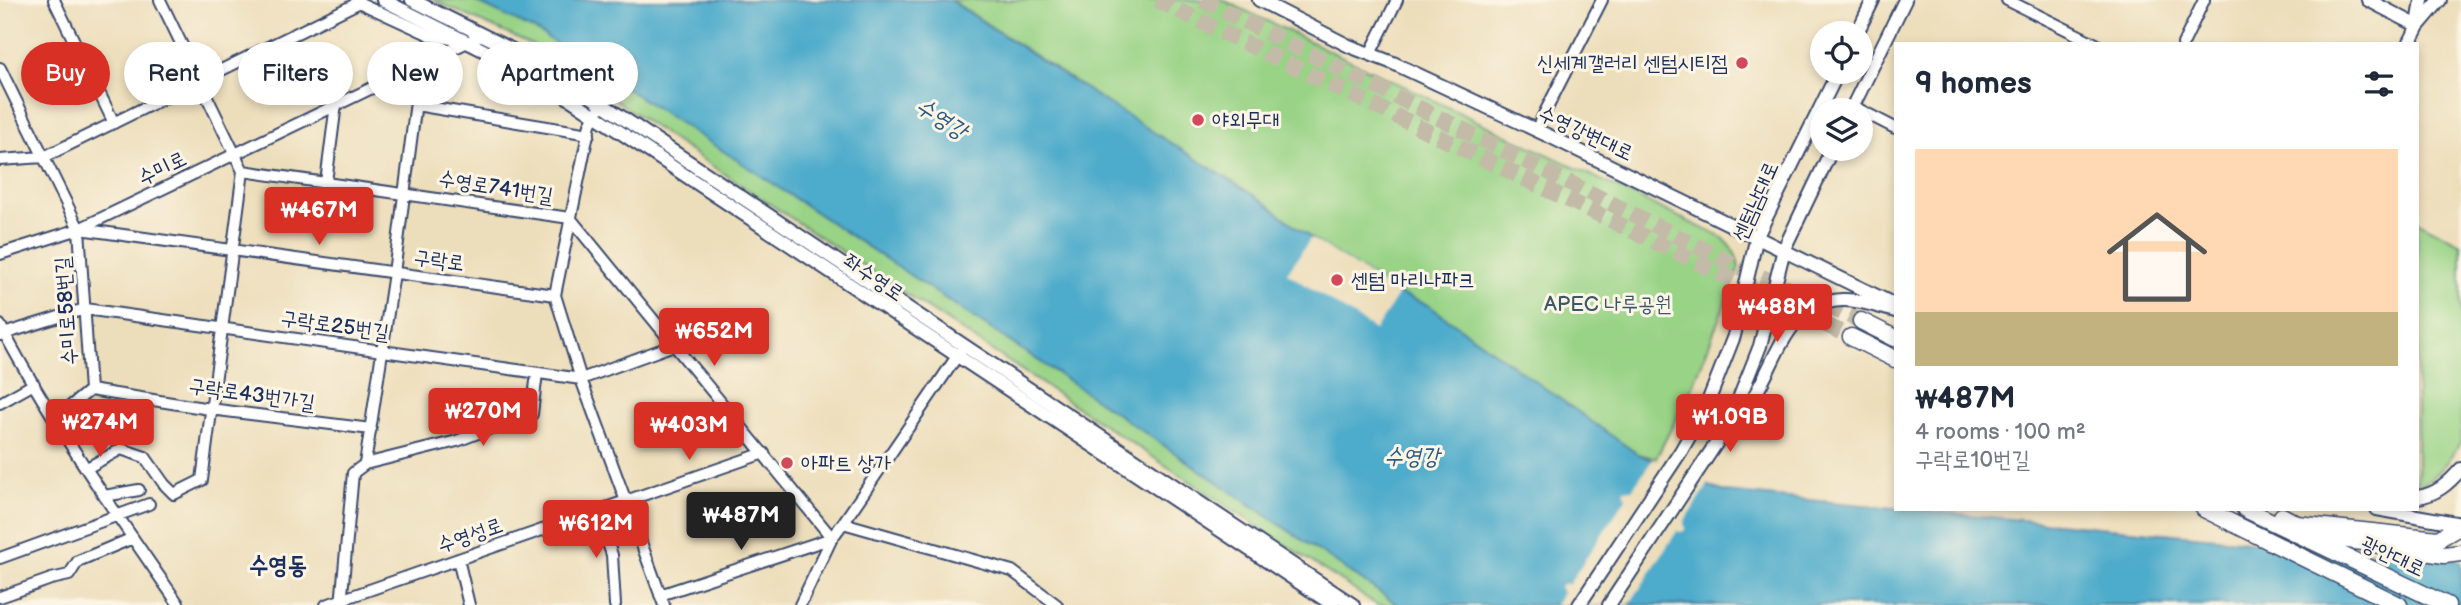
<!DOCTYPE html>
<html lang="en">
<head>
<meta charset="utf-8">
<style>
  body { margin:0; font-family:"Balsamiq Sans","Poor Story",sans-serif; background:#f6f6f7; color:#1f2937; height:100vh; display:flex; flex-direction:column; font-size:26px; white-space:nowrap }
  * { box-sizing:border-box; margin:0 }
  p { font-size:23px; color:#747a83 }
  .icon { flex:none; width:38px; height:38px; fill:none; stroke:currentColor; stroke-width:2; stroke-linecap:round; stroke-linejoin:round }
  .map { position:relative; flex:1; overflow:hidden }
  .sheet { position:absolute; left:1894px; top:42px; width:525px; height:469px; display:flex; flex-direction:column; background:#fff; border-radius:0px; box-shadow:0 4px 10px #0003 }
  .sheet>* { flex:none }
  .banner { position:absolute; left:21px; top:42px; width:665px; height:63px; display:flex; gap:14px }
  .buttons { position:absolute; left:1810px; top:21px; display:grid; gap:14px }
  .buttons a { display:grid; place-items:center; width:63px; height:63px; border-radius:50%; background:#fff; box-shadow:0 4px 10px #0003; font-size:35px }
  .price { position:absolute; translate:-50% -60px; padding:0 16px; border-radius:7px; background:#d93025; color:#fff; font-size:23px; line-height:46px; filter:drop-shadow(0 2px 4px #0008) }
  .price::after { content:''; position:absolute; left:50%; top:42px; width:21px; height:16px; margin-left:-10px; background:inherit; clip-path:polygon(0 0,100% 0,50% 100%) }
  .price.on { background:#222; color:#fff }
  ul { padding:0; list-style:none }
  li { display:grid; align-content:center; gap:14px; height:371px; padding:0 21px }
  li span { display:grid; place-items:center; height:217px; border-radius:0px; color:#555 }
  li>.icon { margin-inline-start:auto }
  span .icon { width:126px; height:126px; fill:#fffc; stroke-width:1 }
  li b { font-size:30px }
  h2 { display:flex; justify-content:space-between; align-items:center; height:84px; padding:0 21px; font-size:30px }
  .tag { padding:0 24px; border-radius:32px; background:#fff; box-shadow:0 4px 10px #0003; font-size:24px; line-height:63px }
  .tag.on { background:#d93025; color:#fff }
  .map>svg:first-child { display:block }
</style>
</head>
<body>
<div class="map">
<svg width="2461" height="605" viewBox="0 0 2461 605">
  <rect width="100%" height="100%" fill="#fcf5e5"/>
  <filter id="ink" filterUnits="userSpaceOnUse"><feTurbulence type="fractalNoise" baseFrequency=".0143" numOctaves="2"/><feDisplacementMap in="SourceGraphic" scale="14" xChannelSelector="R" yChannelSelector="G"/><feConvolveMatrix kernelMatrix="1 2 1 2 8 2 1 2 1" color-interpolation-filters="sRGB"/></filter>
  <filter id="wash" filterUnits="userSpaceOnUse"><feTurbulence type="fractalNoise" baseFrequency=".00686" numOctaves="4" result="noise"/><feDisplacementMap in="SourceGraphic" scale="28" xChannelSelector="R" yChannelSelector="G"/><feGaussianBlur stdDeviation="1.57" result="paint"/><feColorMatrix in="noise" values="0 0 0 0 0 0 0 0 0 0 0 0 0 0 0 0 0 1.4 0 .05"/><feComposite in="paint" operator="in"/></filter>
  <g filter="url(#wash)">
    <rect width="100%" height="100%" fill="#eddebb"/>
    <!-- green -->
    <path fill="#99d386" stroke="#5a8172" stroke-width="2" d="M433,0H493L550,28L1413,605H1377L673,140L542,49Z
      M951,0H1223L1723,238C1732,246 1737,254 1739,267L1693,386L1656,458L1638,454Z
      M2417,221L2461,244V441C2448,464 2440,474 2417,487Z"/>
    <!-- water -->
    <path fill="#4dabcb" stroke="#346d94" stroke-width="2" d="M472,0H950L1071,80L1263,201L1311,238L1399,294L1428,305L1636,453L1714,488L1725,492L2461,561V605H1398L1066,379L740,162L535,30Z"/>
    <!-- pier -->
    <path fill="#eddebb" d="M1311,238L1399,294L1375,330L1287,273Z
      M1654,458L1710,482L1684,522L1685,530L1681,532L1677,531L1629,605H1555L1563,593L1560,586L1565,583L1569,584L1626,498L1624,490L1632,489Z"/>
  </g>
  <g filter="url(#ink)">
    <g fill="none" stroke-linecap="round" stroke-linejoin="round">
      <!-- highway-tunnel -->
      <path stroke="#c3bba8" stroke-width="16" stroke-dasharray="16 8" stroke-linecap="butt" d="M1157,0L1851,337
        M1202,0L1739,267L1861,321"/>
      <!-- minor casing -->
      <g stroke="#3a496c" stroke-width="14">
        <path id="minor" d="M54,0L114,123
          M160,0L243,171L570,218L832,538
          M2007,0L2096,44
          M356,1L432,36L458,40
          M2183,44L2204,0
          M1370,54L1397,0
          M0,68L79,229L90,390
          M602,104L590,124L555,295L581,379L664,605
          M416,105L589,134
          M1860,110L1895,128
          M1536,130L1602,0
          M0,160L44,157L360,2
          M326,182L336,104
          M80,229L555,295
          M0,254L79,229L482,35
          M0,325C52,423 116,514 179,605
          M0,335L85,309L581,379L674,345
          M0,403L34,384
          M55,419L90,390L210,409L371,429
          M365,464L394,273L421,63
          M87,468L121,449L145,457L164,484L174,494L202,480L243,171
          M104,496L139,490
          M597,511L612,555L615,605
          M843,523L962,349
          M0,558L149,504
          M458,559L469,605
          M660,595L832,538
          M0,597L51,579L69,575L78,561L133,538
          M326,605L764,453
          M341,605L353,473L365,464L457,441L519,417L532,414L537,373
          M800,605L832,538L843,523L1012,571L1057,605"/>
      </g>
      <!-- major casing -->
      <g stroke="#3a496c" stroke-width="16">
        <path id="major" d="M383,0L537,77L1333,605
          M412,0L545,66L1353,605
          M1259,0L1349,46L1393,63L1551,137L1895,305
          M2368,0L2418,26
          M2418,25L2422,0
          M1857,33L1873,0
          M2409,44L2418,26L2440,0
          M1851,110L1905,0
          M1732,422C1777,387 1774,303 1842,300C1859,299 1879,307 1895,311
          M2417,497C2436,495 2449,483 2461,469
          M2377,509L2461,524
          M1579,605L1681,451L1706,407L1734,336L1757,236L1838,72
          M1609,605L1729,424L1760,346L1784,249L1832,149"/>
      </g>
      <!-- highway casing -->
      <g stroke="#3a496c" stroke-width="19">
        <path id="highway" d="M1861,321L1895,338
          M1851,337L1895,359
          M2204,509L2399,605
          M2245,509L2447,605
          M2282,516L2297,524L2438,539L2461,526
          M2311,534L2444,555L2461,553"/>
      </g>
      <!-- minor -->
      <use href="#minor" stroke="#fff" stroke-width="10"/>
      <!-- major -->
      <use href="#major" stroke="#fff" stroke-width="12"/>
      <!-- highway -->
      <use href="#highway" stroke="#fff" stroke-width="16"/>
    </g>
  </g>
  <!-- markers -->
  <g fill="#d1495b" stroke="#fcf5e5" stroke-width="2.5">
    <circle cx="1742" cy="63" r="7"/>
    <circle cx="1198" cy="120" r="7"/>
    <circle cx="1337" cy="280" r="7"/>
    <circle cx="787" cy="463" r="7"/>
  </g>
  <g text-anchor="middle" stroke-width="6" stroke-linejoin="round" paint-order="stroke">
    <!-- poi labels -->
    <g font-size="21" fill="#1b2f5e" stroke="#fcf5e5" text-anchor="start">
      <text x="1728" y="70" text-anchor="end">신세계갤러리 센텀시티점</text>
      <text x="1212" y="127">야외무대</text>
      <text x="1351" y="287">센텀 마리나파크</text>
      <text x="801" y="470">아파트 상가</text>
    </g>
    <!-- street labels -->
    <g font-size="21" fill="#1b2f5e" stroke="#fcf5e5">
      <text transform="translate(1586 133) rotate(25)" y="7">수영강변대로</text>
      <text transform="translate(162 168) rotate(-26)" y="7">수미로</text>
      <text transform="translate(496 187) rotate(9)" y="7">수영로741번길</text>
      <text transform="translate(1755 201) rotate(-66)" y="7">센텀남대로</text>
      <text transform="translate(439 260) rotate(8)" y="7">구락로</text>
      <text transform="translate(874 277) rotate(34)" y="7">좌수영로</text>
      <text transform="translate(66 311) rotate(-94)" y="7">수미로58번길</text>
      <text transform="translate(335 325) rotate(8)" y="7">구락로25번길</text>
      <text transform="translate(252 394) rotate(8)" y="7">구락로43번가길</text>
      <text transform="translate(470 535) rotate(-19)" y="7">수영성로</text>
      <text transform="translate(2393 556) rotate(25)" y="7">광안대로</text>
    </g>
    <!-- park labels -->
    <g font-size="21" fill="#3a5868" stroke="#fcf5e5">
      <text x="1608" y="311">APEC 나루공원</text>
    </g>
    <!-- water labels -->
    <g font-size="23" font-style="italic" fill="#2c5a84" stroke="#fcf5e5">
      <text transform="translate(942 118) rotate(33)" y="8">수영강</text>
      <text x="1412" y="464">수영강</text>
    </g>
    <!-- quarter labels -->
    <g font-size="24" font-weight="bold" fill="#1b2f5e" stroke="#fcf5e5">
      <text x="278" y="573">수영동</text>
    </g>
  </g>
</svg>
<div class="buttons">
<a><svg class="icon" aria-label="locate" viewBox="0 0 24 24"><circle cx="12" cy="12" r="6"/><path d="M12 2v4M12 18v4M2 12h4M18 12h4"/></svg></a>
<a><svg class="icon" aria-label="layers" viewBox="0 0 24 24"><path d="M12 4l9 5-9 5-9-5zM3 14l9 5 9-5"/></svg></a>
</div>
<b class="price" style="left:319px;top:247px">₩467M</b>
<b class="price" style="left:1777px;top:344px">₩488M</b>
<b class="price" style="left:714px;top:368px">₩652M</b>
<b class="price" style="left:483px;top:448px">₩270M</b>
<b class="price" style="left:1730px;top:454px">₩1.09B</b>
<b class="price" style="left:100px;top:459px">₩274M</b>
<b class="price" style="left:689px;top:462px">₩403M</b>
<b class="price on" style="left:741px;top:552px">₩487M</b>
<b class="price" style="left:596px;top:560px">₩612M</b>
<div class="banner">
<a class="tag on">Buy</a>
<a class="tag">Rent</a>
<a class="tag">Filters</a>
<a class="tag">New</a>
<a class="tag">Apartment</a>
</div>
<section class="sheet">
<h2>9 homes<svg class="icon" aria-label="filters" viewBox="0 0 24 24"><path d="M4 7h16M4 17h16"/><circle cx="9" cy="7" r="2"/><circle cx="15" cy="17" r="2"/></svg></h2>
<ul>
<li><span style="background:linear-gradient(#ffd9b3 75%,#c2b280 0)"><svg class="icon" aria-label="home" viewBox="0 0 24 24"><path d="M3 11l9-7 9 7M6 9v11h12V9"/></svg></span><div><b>₩487M</b><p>4 rooms · 100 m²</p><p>구락로10번길</p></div></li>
</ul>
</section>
</div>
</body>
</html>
